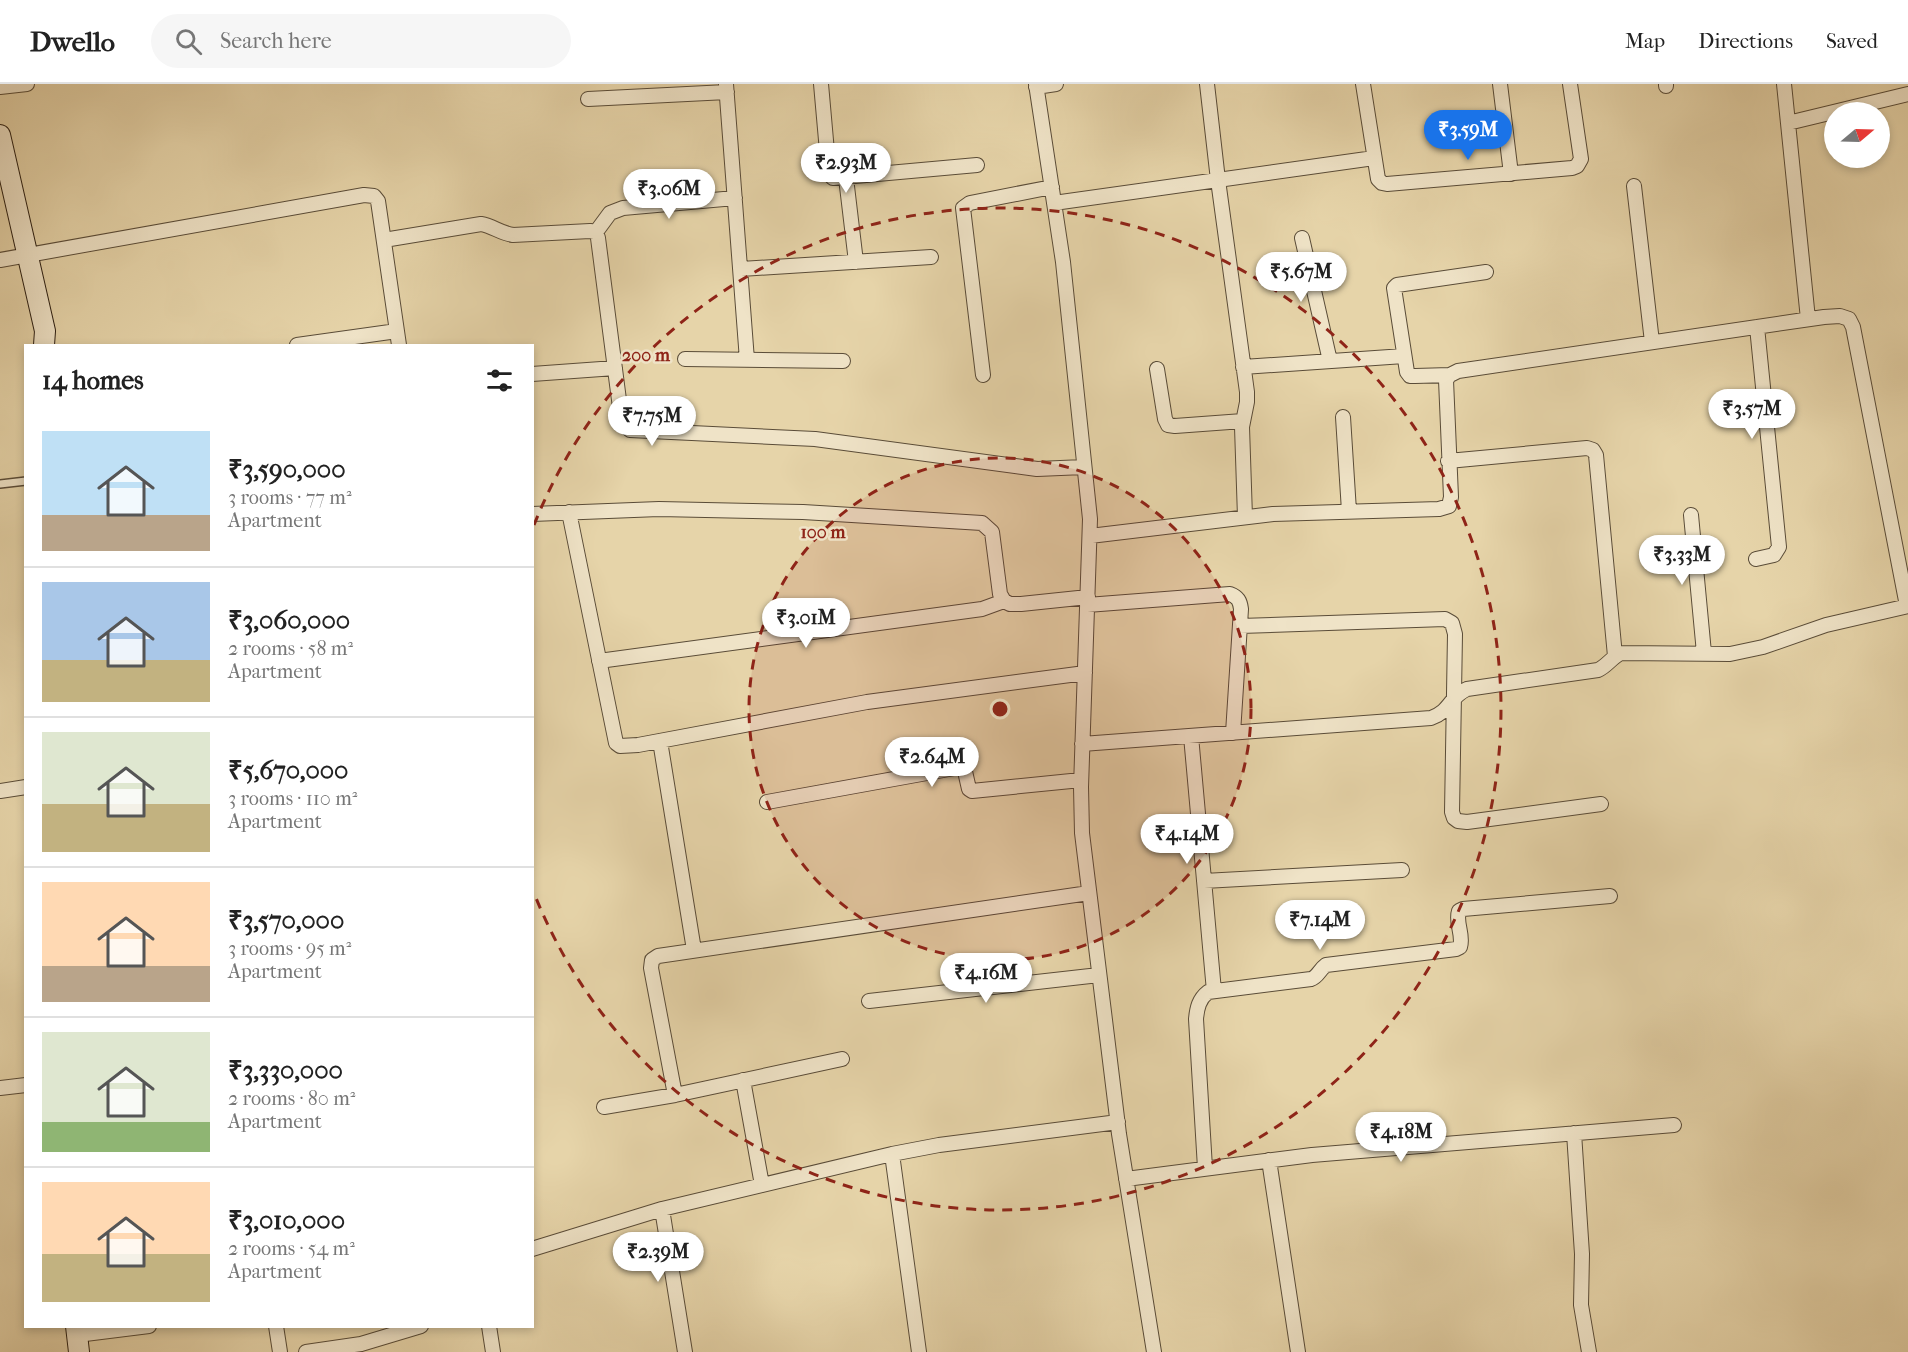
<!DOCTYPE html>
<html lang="en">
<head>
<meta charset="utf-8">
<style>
  body { margin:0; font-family:"IM FELL French Canon",serif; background:#f6f6f6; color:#222; height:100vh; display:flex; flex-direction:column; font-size:22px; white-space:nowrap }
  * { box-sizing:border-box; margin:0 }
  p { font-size:20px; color:#767676 }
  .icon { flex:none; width:33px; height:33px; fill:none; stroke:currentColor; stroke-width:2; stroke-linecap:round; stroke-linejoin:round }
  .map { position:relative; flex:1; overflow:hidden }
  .sheet { position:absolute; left:24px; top:260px; width:510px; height:984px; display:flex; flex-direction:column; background:#fff; border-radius:0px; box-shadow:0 3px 9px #0003 }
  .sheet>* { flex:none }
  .needle { width:39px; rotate:71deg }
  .fabs { position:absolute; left:1824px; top:18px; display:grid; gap:12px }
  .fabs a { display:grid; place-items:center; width:66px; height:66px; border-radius:50%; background:#fff; box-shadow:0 3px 9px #0003; font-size:30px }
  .price { position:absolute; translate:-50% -51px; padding:0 14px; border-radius:21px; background:#fff; color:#222; font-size:20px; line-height:39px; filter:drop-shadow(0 2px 3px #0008) }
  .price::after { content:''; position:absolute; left:50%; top:36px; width:18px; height:14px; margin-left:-9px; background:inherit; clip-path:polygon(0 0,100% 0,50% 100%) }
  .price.selected { background:#1a73e8; color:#fff }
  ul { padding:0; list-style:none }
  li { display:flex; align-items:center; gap:18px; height:150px; padding:0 18px }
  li+li { border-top:2px solid #e0e0e0 }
  li span { display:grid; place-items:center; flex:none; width:168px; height:120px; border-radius:0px; color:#555 }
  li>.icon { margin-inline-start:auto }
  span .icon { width:72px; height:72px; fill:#fffc; stroke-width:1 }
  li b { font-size:26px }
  h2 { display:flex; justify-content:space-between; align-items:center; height:72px; padding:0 18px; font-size:26px }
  header { display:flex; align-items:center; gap:36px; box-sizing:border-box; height:84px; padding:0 30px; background:#fff; border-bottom:2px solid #e0e0e0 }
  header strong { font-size:28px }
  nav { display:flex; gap:33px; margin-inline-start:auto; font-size:21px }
  .search { width:420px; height:54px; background:#f6f6f6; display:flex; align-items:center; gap:15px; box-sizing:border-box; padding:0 21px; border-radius:33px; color:#767676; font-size:22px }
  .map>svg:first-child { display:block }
</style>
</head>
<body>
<header>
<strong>Dwello</strong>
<div class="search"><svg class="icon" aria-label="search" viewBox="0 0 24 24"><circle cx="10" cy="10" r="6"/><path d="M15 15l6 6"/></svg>Search here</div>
<nav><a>Map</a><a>Directions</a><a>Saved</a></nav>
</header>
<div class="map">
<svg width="1908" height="1268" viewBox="0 0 1908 1268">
  <rect width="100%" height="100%" fill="#e6d4a9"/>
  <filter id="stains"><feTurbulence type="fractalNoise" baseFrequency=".00333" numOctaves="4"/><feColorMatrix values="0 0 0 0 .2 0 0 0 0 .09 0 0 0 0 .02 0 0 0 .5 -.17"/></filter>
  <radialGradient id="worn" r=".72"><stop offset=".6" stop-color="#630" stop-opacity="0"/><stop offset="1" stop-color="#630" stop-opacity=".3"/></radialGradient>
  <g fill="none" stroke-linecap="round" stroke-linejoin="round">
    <!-- service casing -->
    <g stroke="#5a4c38" stroke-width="10">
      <path id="service" d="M0,400L26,397"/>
    </g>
    <!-- minor casing -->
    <g stroke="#5a4c38" stroke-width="16">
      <path id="minor" d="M726,0L747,276
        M821,0L829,90L833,94L977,81
        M1036,0L1063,178L1090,435L1081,703L1082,749L1119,1050L1154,1268
        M1207,0L1218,96L1247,308V318L1242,343L1245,433
        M1363,0L1378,95L1382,99L1387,100L1572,84L1577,82L1581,75L1570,0
        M1500,0L1511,90
        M1666,0V2
        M1784,0L1808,235
        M0,3L27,0
        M1036,3L1056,0
        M588,15L727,8
        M1788,39L1908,10
        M846,94L856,178
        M1634,102L1652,258
        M1054,119L1374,74
        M596,148L610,129L623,124L735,114
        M1302,154L1330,277
        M384,156L481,140C493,142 500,149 513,151L590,147L596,148L598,154L622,339L630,346L815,355L1037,385L1084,383
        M0,176L364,111L374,112L378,117L399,261
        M741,185L931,173
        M297,261L397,247
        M685,275L843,277
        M1243,283L1404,272
        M1157,285L1165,335L1168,341L1175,342L1243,337
        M532,290L615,284
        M983,291L963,124L970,119L1052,103
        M1450,291L1415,292H1410L1407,288L1394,204L1397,201L1486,188
        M1343,333L1349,427
        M1448,377L1587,364L1593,366L1596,371L1615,572
        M569,428L616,659L620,662L638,661L867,618L1085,589
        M532,430L659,425L803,428L982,439L992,448L1000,510L1004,517L1010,520H1021L1088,513
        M1691,431L1704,569
        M1090,452L1273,430L1439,425L1449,422L1451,413L1446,296L1450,291L1458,287L1824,233L1840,232L1849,235L1853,243L1907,522
        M1756,475L1774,471L1779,463L1757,243
        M1087,521L1230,510C1238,513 1240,517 1241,525L1233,649
        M1240,542L1445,535L1452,539L1455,550L1452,728L1454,734L1458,737L1467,738L1601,720
        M599,577L982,525L1004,517
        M1191,652L1214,907
        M660,657L694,866
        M1082,660L1431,634C1451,627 1449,613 1467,605L1598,586C1607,582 1612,573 1621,569L1730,570L1763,563L1826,541L1908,522
        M0,707L26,703
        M767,718L960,683H964L969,705L972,707L1081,696
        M1204,797L1402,786
        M869,917L1099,891
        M743,996L762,1101
        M0,1004L26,1001
        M675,1011L651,884L652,876L658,872L1089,809
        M604,1023L675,1011L842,975
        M1574,1049L1582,1170L1581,1221L1589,1268
        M892,1070L919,1268
        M1269,1076L1298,1268
        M1205,1084L1196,935C1197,924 1199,915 1208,908L1311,895C1318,893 1319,886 1326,881L1456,865L1460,863C1464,851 1455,839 1459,827L1463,825L1610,812
        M1126,1095L1312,1071L1674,1041
        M662,1125L685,1268
        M532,1165L662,1125L892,1070L939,1061L1118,1038
        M276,1242L280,1268
        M489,1242L493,1268
        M77,1251L149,1242
        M306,1268L361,1260L421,1242"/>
    </g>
    <!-- secondary casing -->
    <g stroke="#2b1e12" stroke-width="22">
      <path id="secondary" d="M0,51L45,247L44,261
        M76,1242L79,1268"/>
    </g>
    <!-- service -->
    <use href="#service" stroke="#efe3c7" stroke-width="7"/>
    <!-- minor -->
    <use href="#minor" stroke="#efe3c7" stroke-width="14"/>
    <!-- secondary -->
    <use href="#secondary" stroke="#efe3c7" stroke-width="20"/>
  </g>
  <!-- distance rings -->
  <circle cx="1000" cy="625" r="251" fill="#8f2418" fill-opacity=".12"/>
  <g fill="none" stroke="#8f2418" stroke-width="3" stroke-dasharray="10 8">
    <circle cx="1000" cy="625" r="251"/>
    <path d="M534 441A501 501 0 1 1 534 809"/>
  </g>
  <circle cx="1000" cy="625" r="9" fill="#8f2418" stroke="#efe3c7" stroke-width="3"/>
  <g font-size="18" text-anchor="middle" font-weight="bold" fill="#8f2418" stroke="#efe3c7" stroke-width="5" stroke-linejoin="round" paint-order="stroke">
    <text x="646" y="277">200 m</text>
    <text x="823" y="454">100 m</text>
  </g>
  <rect width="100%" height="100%" filter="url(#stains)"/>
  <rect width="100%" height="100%" fill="url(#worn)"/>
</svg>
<div class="fabs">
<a><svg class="needle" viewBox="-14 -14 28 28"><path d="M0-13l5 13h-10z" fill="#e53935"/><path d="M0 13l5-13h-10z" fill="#767676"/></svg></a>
</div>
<b class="price selected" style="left:1468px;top:77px">₹3.59M</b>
<b class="price" style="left:846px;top:110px">₹2.93M</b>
<b class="price" style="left:669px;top:136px">₹3.06M</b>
<b class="price" style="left:1301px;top:219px">₹5.67M</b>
<b class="price" style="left:1752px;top:356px">₹3.57M</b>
<b class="price" style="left:652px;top:363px">₹7.75M</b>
<b class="price" style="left:1682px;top:502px">₹3.33M</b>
<b class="price" style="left:806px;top:565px">₹3.01M</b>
<b class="price" style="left:932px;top:704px">₹2.64M</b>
<b class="price" style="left:1187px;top:781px">₹4.14M</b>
<b class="price" style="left:1320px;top:867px">₹7.14M</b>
<b class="price" style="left:986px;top:920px">₹4.16M</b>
<b class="price" style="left:1401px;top:1079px">₹4.18M</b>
<b class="price" style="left:658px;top:1199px">₹2.39M</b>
<section class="sheet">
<h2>14 homes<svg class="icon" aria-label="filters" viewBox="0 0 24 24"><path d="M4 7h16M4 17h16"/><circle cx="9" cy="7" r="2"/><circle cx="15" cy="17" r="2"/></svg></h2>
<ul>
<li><span style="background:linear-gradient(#bfe0f5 70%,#b9a48a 0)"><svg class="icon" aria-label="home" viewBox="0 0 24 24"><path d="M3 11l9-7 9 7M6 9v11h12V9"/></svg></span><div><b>₹3,590,000</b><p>3 rooms · 77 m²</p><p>Apartment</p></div></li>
<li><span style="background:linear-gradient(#a9c7e8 65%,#c2b280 0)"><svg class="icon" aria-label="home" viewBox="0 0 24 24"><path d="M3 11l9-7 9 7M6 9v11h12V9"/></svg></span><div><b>₹3,060,000</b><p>2 rooms · 58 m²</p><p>Apartment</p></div></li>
<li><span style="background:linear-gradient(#dfe7d0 60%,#c2b280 0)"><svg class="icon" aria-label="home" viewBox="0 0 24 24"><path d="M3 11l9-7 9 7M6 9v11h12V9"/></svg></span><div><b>₹5,670,000</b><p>3 rooms · 110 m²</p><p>Apartment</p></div></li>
<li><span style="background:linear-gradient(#ffd9b3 70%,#b9a48a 0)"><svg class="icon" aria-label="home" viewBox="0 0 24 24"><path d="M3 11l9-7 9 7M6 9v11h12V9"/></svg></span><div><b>₹3,570,000</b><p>3 rooms · 95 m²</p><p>Apartment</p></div></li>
<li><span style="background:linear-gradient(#dfe7d0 75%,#8fb573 0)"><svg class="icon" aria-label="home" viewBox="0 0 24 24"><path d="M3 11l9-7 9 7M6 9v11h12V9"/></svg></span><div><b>₹3,330,000</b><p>2 rooms · 80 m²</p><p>Apartment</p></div></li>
<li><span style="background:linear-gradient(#ffd9b3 60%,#c2b280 0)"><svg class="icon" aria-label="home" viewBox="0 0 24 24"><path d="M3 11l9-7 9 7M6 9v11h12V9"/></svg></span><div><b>₹3,010,000</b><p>2 rooms · 54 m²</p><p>Apartment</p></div></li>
</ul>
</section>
</div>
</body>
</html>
